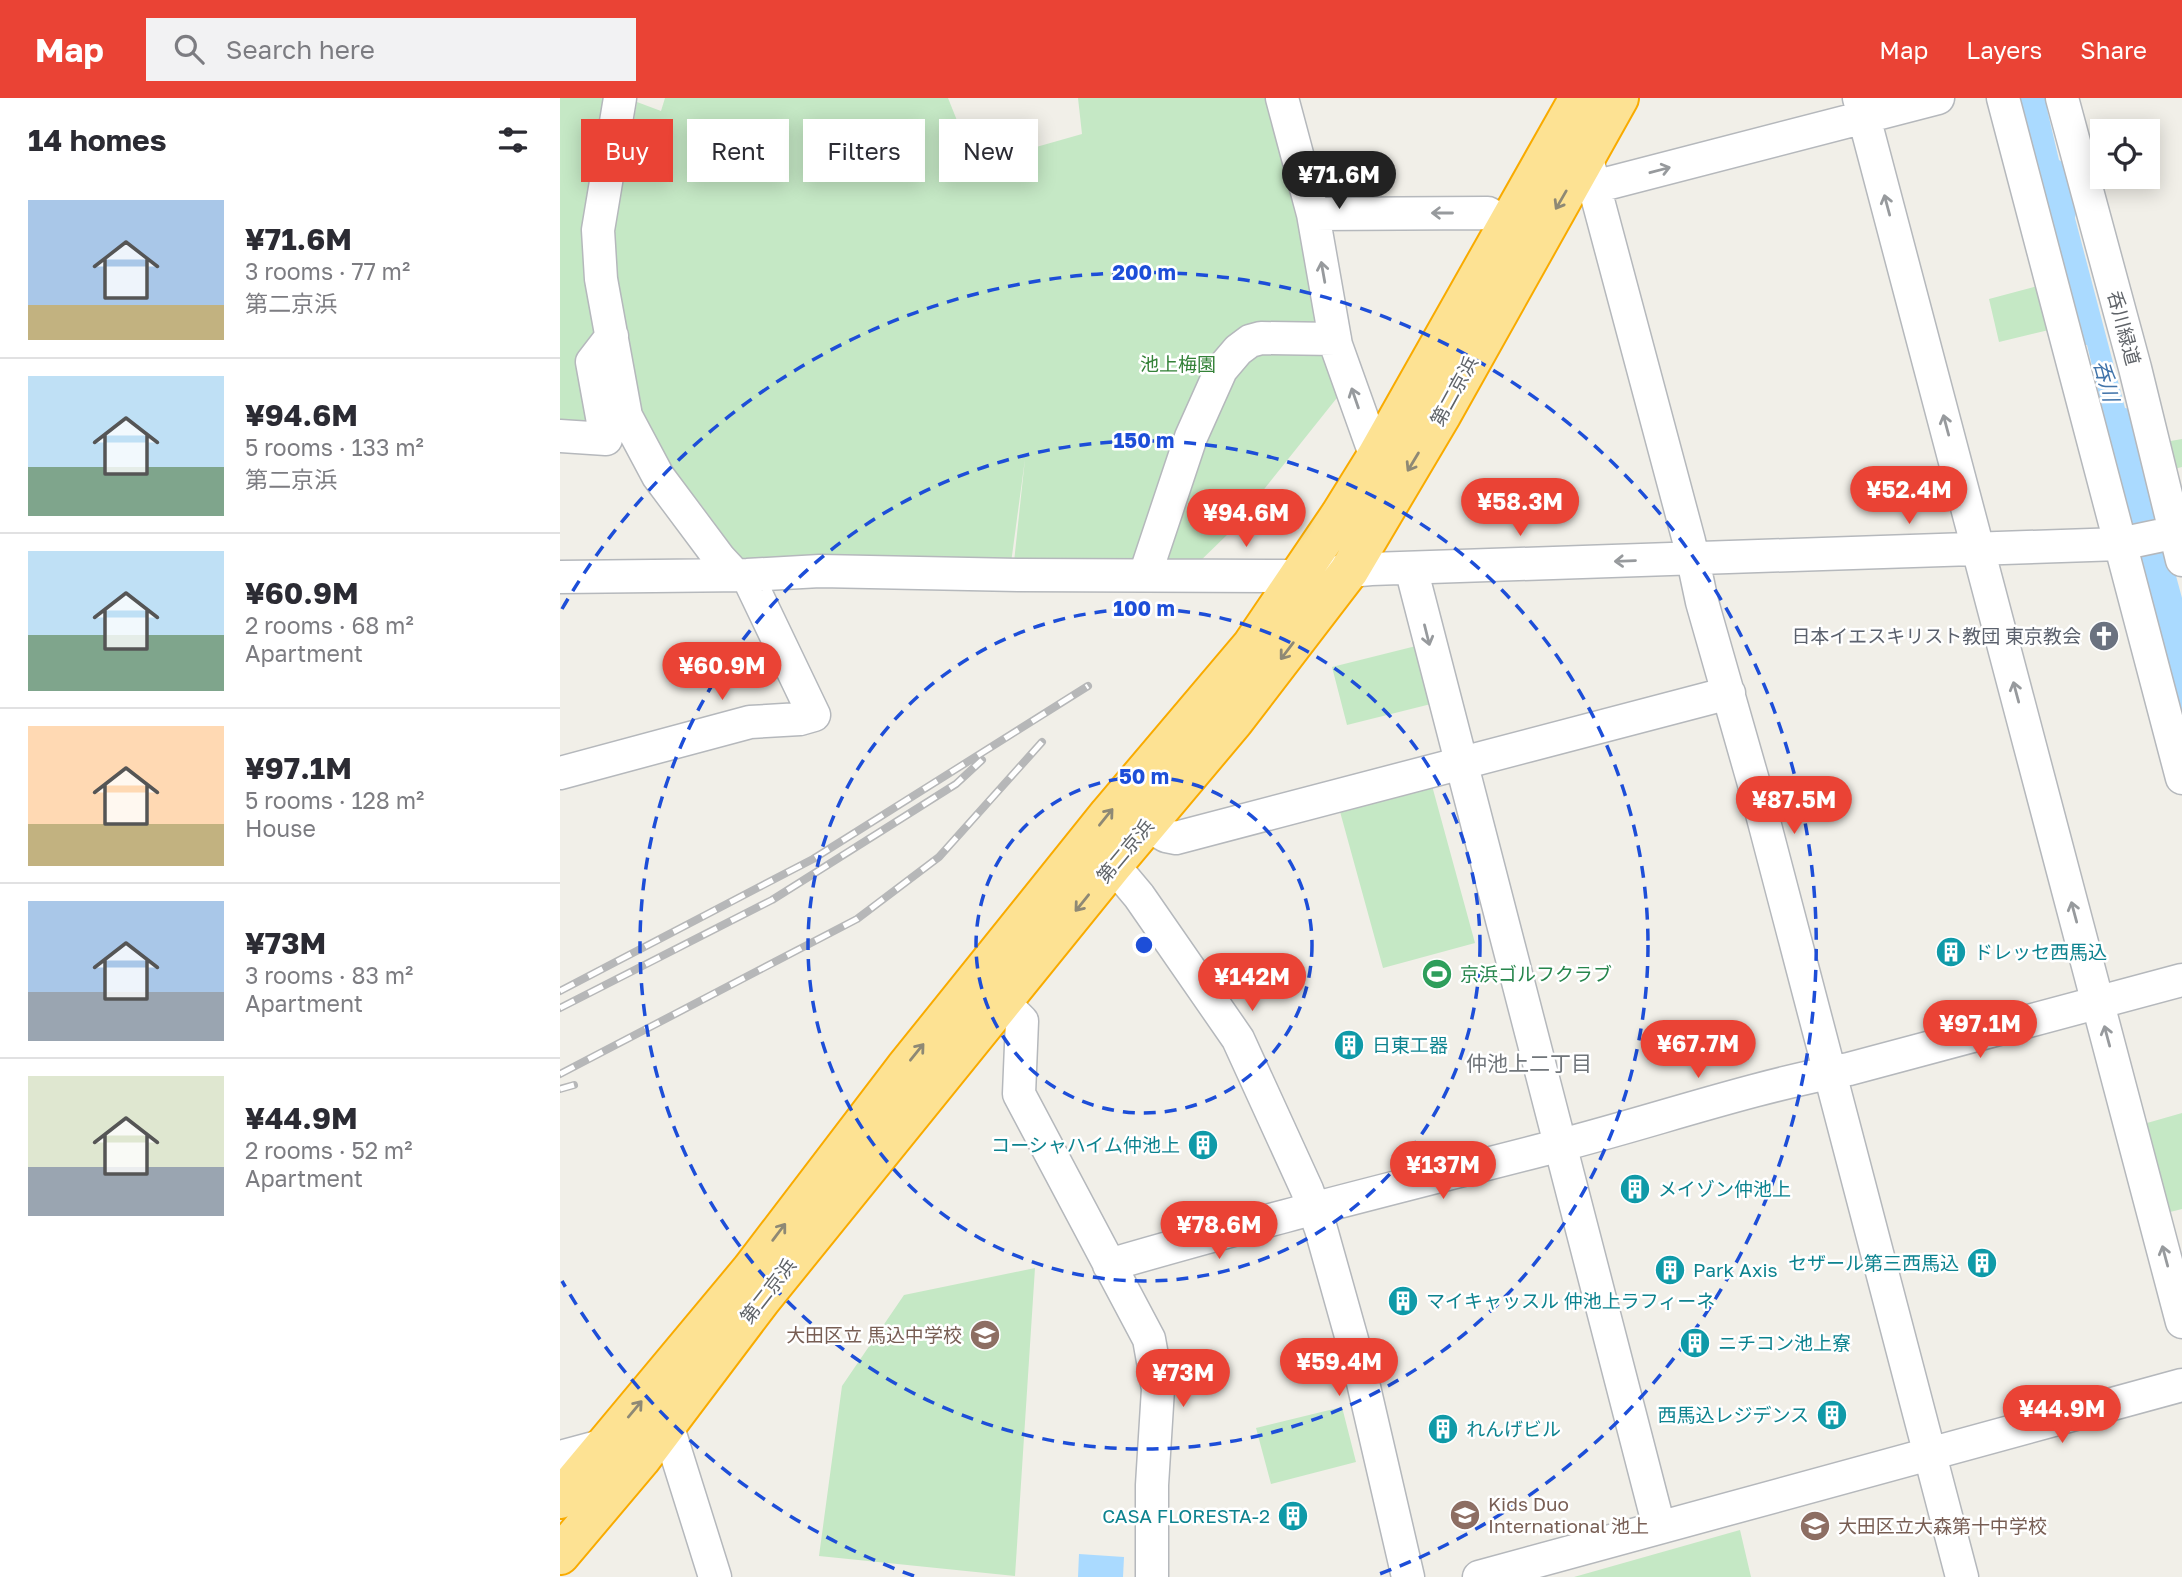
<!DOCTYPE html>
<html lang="en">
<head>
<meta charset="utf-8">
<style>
  body { margin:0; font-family:"Golos Text","Noto Sans JP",sans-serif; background:#f2f2f3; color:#2b2b33; height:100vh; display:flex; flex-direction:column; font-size:26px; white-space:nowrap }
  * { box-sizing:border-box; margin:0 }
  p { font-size:23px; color:#7c7c81 }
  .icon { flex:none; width:38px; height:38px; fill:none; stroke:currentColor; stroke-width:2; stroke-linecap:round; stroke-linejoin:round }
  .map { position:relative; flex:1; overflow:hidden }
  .side { display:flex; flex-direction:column; background:#fff; width:560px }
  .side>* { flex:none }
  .guide { position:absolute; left:21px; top:21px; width:665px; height:63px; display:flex; gap:14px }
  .controls { position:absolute; left:1530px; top:21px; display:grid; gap:14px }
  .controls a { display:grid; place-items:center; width:70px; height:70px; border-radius:0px; background:#fff; box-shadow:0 4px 18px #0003; font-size:35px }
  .price { position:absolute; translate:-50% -60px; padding:0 16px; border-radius:24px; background:#ea4335; color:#fff; font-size:23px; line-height:46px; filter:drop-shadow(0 2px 4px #0008) }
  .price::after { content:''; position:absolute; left:50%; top:42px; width:21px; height:16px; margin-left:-10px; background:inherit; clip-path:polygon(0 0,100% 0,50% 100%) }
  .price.current { background:#222; color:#fff }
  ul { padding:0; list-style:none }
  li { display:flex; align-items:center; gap:21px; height:175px; padding:0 28px }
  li+li { border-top:2px solid #e1e1e2 }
  li span { display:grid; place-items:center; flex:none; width:196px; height:140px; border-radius:0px; color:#555 }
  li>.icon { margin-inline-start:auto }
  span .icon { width:84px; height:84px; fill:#fffc; stroke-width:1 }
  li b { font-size:30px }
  h2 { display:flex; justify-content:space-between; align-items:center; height:84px; padding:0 28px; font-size:30px }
  .chip { padding:0 24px; border-radius:0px; background:#fff; box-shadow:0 4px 18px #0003; font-size:24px; line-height:63px }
  .chip.current { background:#ea4335; color:#fff }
  header { display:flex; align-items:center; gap:42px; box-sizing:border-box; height:98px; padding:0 35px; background:#ea4335; color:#fff }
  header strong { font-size:33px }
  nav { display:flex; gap:38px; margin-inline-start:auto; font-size:24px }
  .search { width:490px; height:63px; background:#f2f2f3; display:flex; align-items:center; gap:18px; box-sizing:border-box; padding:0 24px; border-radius:0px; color:#7c7c81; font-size:26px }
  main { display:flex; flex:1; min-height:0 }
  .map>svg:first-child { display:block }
</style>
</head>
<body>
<header>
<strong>Map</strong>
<div class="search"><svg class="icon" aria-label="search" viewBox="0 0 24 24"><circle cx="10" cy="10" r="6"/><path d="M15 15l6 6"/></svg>Search here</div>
<nav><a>Map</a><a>Layers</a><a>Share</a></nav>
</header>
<main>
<section class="side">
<h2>14 homes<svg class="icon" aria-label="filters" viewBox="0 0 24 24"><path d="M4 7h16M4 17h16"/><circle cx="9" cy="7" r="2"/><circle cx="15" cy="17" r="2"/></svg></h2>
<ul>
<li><span style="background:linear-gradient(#a9c7e8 75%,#c2b280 0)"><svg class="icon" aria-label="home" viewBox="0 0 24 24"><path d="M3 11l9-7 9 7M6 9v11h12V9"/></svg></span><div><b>¥71.6M</b><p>3 rooms · 77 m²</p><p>第二京浜</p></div></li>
<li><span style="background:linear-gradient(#bfe0f5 65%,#7fa58c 0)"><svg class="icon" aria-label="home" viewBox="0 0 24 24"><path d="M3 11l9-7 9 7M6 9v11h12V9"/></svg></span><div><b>¥94.6M</b><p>5 rooms · 133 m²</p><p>第二京浜</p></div></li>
<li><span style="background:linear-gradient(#bfe0f5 60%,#7fa58c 0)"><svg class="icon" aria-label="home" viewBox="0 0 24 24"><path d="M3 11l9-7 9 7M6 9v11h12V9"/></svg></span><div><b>¥60.9M</b><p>2 rooms · 68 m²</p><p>Apartment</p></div></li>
<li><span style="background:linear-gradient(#ffd9b3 70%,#c2b280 0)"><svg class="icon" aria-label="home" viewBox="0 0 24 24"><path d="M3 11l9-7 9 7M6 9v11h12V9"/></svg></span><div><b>¥97.1M</b><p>5 rooms · 128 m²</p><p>House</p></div></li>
<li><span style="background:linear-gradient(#a9c7e8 65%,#9aa5b1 0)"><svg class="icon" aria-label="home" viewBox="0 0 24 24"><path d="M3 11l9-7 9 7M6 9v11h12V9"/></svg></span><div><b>¥73M</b><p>3 rooms · 83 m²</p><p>Apartment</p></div></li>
<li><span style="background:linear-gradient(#dfe7d0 65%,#9aa5b1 0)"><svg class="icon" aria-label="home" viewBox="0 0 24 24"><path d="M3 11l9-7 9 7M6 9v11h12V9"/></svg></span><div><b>¥44.9M</b><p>2 rooms · 52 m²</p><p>Apartment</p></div></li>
</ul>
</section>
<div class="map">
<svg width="1622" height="1479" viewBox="0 0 1622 1479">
  <rect width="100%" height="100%" fill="#f1efe8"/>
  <!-- green -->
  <path fill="#c5e8c5" d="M0,0H48L24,134L25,178L36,229L32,315L26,336H0Z
    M105,0H388L404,40L452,56L522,36L518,0H717L784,291L670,434L634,469L454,464L465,361L451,465H184L139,404L106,364L80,310L69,262L54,155L55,131L77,4L101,13Z
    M1481,187L1493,231L1439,244L1429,201Z
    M1622,341V369L1614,371L1605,344Z
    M856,548L871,606L787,627L772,569Z
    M871,684L915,845L823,870L779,710Z
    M1622,1015V1111L1602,1116L1580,1027Z
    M475,1170L455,1478L259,1458L282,1288L344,1197Z
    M782,1309L796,1364L711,1386L696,1330Z
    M1180,1432L1191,1479H1014Z"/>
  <!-- water -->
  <path fill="#aadaff" d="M1455,0H1491L1493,8L1487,11L1499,62L1506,66L1517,109L1515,120L1565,310L1571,311L1622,500V639L1527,247H1521L1508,188L1465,17L1459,16Z
    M519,1456L564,1459L563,1479H518Z"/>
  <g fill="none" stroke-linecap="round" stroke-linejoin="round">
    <!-- minor casing -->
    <g stroke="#b5b8bc" stroke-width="35">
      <path id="minor" d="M60,0L38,132L41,181L66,318L98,378L160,461L174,476
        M722,0L753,116L776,247L816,359
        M1299,0L1622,1224
        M1443,0L1622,680
        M1502,0L1575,270L1622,462
        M1023,46L1129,443L1142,504L1196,693L1402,1479
        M1034,89L1378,0
        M753,116L928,115L947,126
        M0,338L46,341L32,264L52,238
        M851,470L1099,1429
        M585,477L631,339L661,272L678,252L690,243L701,240L775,241
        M0,479L187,477L260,473L459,477L737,478L811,471L1560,446L1622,433
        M0,675L190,624L240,621L254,617L187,477
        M587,727L606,738L616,740L1169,595
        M553,767L579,798L678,941L747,1092L761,1131L798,1263L848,1479
        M442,903L462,923L459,996L589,1241L598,1291L592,1387V1479
        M549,1167C699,1123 850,1086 1001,1047C1097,1022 1192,989 1289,971L1622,882
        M107,1326L155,1479
        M0,1359L45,1347L53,1350
        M919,1479L1622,1287"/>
    </g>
    <!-- highway casing -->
    <g stroke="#f9ab00" stroke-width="42">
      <path id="highway" d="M0,1401L191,1172L345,970L549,716L692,547L780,417L816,359L1019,0
        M0,1457L81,1361L201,1202L553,767L674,623L789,473L882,316L1059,0"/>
    </g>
    <!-- minor -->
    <use href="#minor" stroke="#fff" stroke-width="32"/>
    <!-- highway -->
    <use href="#highway" stroke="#fde293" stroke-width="38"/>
    <!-- rail casing -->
    <g stroke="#b6b7b8" stroke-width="8">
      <path id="rail" d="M0,893L253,761L528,588
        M0,910L212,802L396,686L422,662
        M0,976L297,821L379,759L482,644
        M0,991L14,987"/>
    </g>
    <!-- rail -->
    <use href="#rail" stroke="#fff" stroke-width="5" stroke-dasharray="16" stroke-linecap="butt"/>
  </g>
  <!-- one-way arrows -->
  <defs><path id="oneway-shaft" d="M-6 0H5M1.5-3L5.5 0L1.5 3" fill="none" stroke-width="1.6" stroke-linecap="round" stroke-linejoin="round" transform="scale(1.75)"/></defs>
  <g stroke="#979a9d">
    <use href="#oneway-shaft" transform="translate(1100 72) rotate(-15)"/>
    <use href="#oneway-shaft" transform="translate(1327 107) rotate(-105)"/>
    <use href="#oneway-shaft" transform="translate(882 115) rotate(180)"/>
    <use href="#oneway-shaft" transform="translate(763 174) rotate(-100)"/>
    <use href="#oneway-shaft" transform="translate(795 300) rotate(-109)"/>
    <use href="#oneway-shaft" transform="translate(1386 327) rotate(-105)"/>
    <use href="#oneway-shaft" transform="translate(1065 463) rotate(178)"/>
    <use href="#oneway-shaft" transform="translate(867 537) rotate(76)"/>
    <use href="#oneway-shaft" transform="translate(1456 594) rotate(-105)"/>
    <use href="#oneway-shaft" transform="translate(1514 814) rotate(-105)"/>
    <use href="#oneway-shaft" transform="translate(1547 938) rotate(-105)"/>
    <use href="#oneway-shaft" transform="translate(1605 1158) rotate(-105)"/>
  </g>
  <g stroke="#8e8975">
    <use href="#oneway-shaft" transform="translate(1001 102) rotate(120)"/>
    <use href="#oneway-shaft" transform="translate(853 364) rotate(121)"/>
    <use href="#oneway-shaft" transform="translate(727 553) rotate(127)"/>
    <use href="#oneway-shaft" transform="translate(546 719) rotate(-51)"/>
    <use href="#oneway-shaft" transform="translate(522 805) rotate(129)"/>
    <use href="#oneway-shaft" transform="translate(357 954) rotate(-51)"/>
    <use href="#oneway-shaft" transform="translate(219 1134) rotate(-53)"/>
    <use href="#oneway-shaft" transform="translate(75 1311) rotate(-50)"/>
  </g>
  <!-- distance rings -->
  <g fill="none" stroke="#1d4ed8" stroke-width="3.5" stroke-dasharray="12 9">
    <circle cx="584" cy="847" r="168"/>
    <circle cx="584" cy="847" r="336"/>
    <circle cx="584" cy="847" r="504"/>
    <path d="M354 1478A672 672 0 0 1 2 1183M2 511A672 672 0 1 1 814 1478"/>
  </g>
  <!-- icons -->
  <defs>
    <g id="church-disc" transform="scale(1.575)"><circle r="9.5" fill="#6b7280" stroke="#fff"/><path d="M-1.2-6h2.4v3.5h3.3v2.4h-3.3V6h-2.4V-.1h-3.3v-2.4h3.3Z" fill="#fff"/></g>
    <g id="building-disc" transform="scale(1.575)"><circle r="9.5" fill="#0f9aa8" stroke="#fff"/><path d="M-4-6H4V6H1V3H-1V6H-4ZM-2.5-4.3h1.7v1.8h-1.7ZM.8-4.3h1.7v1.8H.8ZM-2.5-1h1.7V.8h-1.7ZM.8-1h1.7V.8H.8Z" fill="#fff"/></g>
    <g id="stadium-disc" transform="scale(1.575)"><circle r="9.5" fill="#2e9e5b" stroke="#fff"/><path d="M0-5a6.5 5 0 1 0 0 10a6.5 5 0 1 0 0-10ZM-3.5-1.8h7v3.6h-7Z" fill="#fff"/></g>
    <g id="school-disc" transform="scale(1.575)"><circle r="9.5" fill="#8d6e63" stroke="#fff"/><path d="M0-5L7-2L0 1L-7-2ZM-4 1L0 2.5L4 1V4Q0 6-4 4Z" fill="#fff"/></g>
  </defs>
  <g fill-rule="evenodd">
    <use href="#church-disc" x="1544" y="538"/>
    <use href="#building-disc" x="1391" y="854"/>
    <use href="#stadium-disc" x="877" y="876"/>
    <use href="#building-disc" x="789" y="947"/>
    <use href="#building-disc" x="643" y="1047"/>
    <use href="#building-disc" x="1075" y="1091"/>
    <use href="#building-disc" x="1422" y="1165"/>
    <use href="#building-disc" x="1110" y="1172"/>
    <use href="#building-disc" x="843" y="1203"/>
    <use href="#school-disc" x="425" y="1237"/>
    <use href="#building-disc" x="1135" y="1245"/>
    <use href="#building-disc" x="1272" y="1317"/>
    <use href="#building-disc" x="883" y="1331"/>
    <use href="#school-disc" x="905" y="1417"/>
    <use href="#building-disc" x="733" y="1418"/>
    <use href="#school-disc" x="1255" y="1428"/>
  </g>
  <g text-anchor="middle" stroke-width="5" stroke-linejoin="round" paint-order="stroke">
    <!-- street labels -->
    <g font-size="19" fill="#5f6368" stroke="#fff">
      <text transform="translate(1564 230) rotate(75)" y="7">呑川緑道</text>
      <text transform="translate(894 293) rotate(-61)" y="7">第二京浜</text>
      <text transform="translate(565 753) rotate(-50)" y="7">第二京浜</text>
      <text transform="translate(208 1193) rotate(-52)" y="7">第二京浜</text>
    </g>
    <!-- park labels -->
    <g font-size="19" fill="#348238" stroke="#fff">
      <text x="618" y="273">池上梅園</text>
    </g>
    <!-- worship labels -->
    <g font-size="19" fill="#5b616d" stroke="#fff" text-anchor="end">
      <text x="1521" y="545">日本イエスキリスト教団 東京教会</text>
    </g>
    <!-- culture labels -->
    <g font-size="19" fill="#0d838f" stroke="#fff" text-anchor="start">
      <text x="1414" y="861">ドレッセ西馬込</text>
      <text x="812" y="954">日東工器</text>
      <text x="620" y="1054" text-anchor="end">コーシャハイム仲池上</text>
      <text x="1098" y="1098">メイゾン仲池上</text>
      <text x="1399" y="1172" text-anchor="end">セザール第三西馬込</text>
      <text x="1133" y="1179">Park Axis</text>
      <text x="866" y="1210">マイキャッスル 仲池上ラフィーネ</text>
      <text x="1158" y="1252">ニチコン池上寮</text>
      <text x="1249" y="1324" text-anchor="end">西馬込レジデンス</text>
      <text x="906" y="1338">れんげビル</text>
      <text x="710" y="1425" text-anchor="end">CASA FLORESTA-2</text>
    </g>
    <!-- leisure labels -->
    <g font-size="19" fill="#27864d" stroke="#fff" text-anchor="start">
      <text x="900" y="883">京浜ゴルフクラブ</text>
    </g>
    <!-- education labels -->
    <g font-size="19" fill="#785e54" stroke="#fff" text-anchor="start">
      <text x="402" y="1244" text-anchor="end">大田区立 馬込中学校</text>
      <text x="928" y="1413">Kids Duo<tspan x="928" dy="22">International 池上</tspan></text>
      <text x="1278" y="1435">大田区立大森第十中学校</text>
    </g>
    <!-- water labels -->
    <g font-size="21" font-style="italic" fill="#4174aa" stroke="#fff">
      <text transform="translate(1546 283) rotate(75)" y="7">呑川</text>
    </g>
    <!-- neighbourhood labels -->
    <g font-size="21" fill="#70757a" stroke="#fff">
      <text x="969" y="973">仲池上二丁目</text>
    </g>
  </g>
  <circle cx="584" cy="847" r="10" fill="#1d4ed8" stroke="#fff" stroke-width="3.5"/>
  <g font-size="21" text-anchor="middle" font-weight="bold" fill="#1d4ed8" stroke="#fff" stroke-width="5" stroke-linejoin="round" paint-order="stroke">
    <text x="584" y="182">200 m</text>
    <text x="584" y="350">150 m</text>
    <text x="584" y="518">100 m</text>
    <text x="584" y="686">50 m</text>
  </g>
</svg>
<div class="controls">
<a><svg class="icon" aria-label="locate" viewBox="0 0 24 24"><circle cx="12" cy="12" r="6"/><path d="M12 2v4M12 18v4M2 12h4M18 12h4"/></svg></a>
</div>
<b class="price current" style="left:779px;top:113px">¥71.6M</b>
<b class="price" style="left:1349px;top:428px">¥52.4M</b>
<b class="price" style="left:960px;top:440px">¥58.3M</b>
<b class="price" style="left:686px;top:451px">¥94.6M</b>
<b class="price" style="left:162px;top:604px">¥60.9M</b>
<b class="price" style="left:1234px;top:738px">¥87.5M</b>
<b class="price" style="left:692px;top:915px">¥142M</b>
<b class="price" style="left:1420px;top:962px">¥97.1M</b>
<b class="price" style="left:1138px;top:982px">¥67.7M</b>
<b class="price" style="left:883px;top:1103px">¥137M</b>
<b class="price" style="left:659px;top:1163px">¥78.6M</b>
<b class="price" style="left:779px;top:1300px">¥59.4M</b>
<b class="price" style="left:623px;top:1311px">¥73M</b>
<b class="price" style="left:1502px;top:1347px">¥44.9M</b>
<div class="guide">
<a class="chip current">Buy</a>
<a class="chip">Rent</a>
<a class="chip">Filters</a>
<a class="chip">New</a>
</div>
</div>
</main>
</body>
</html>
